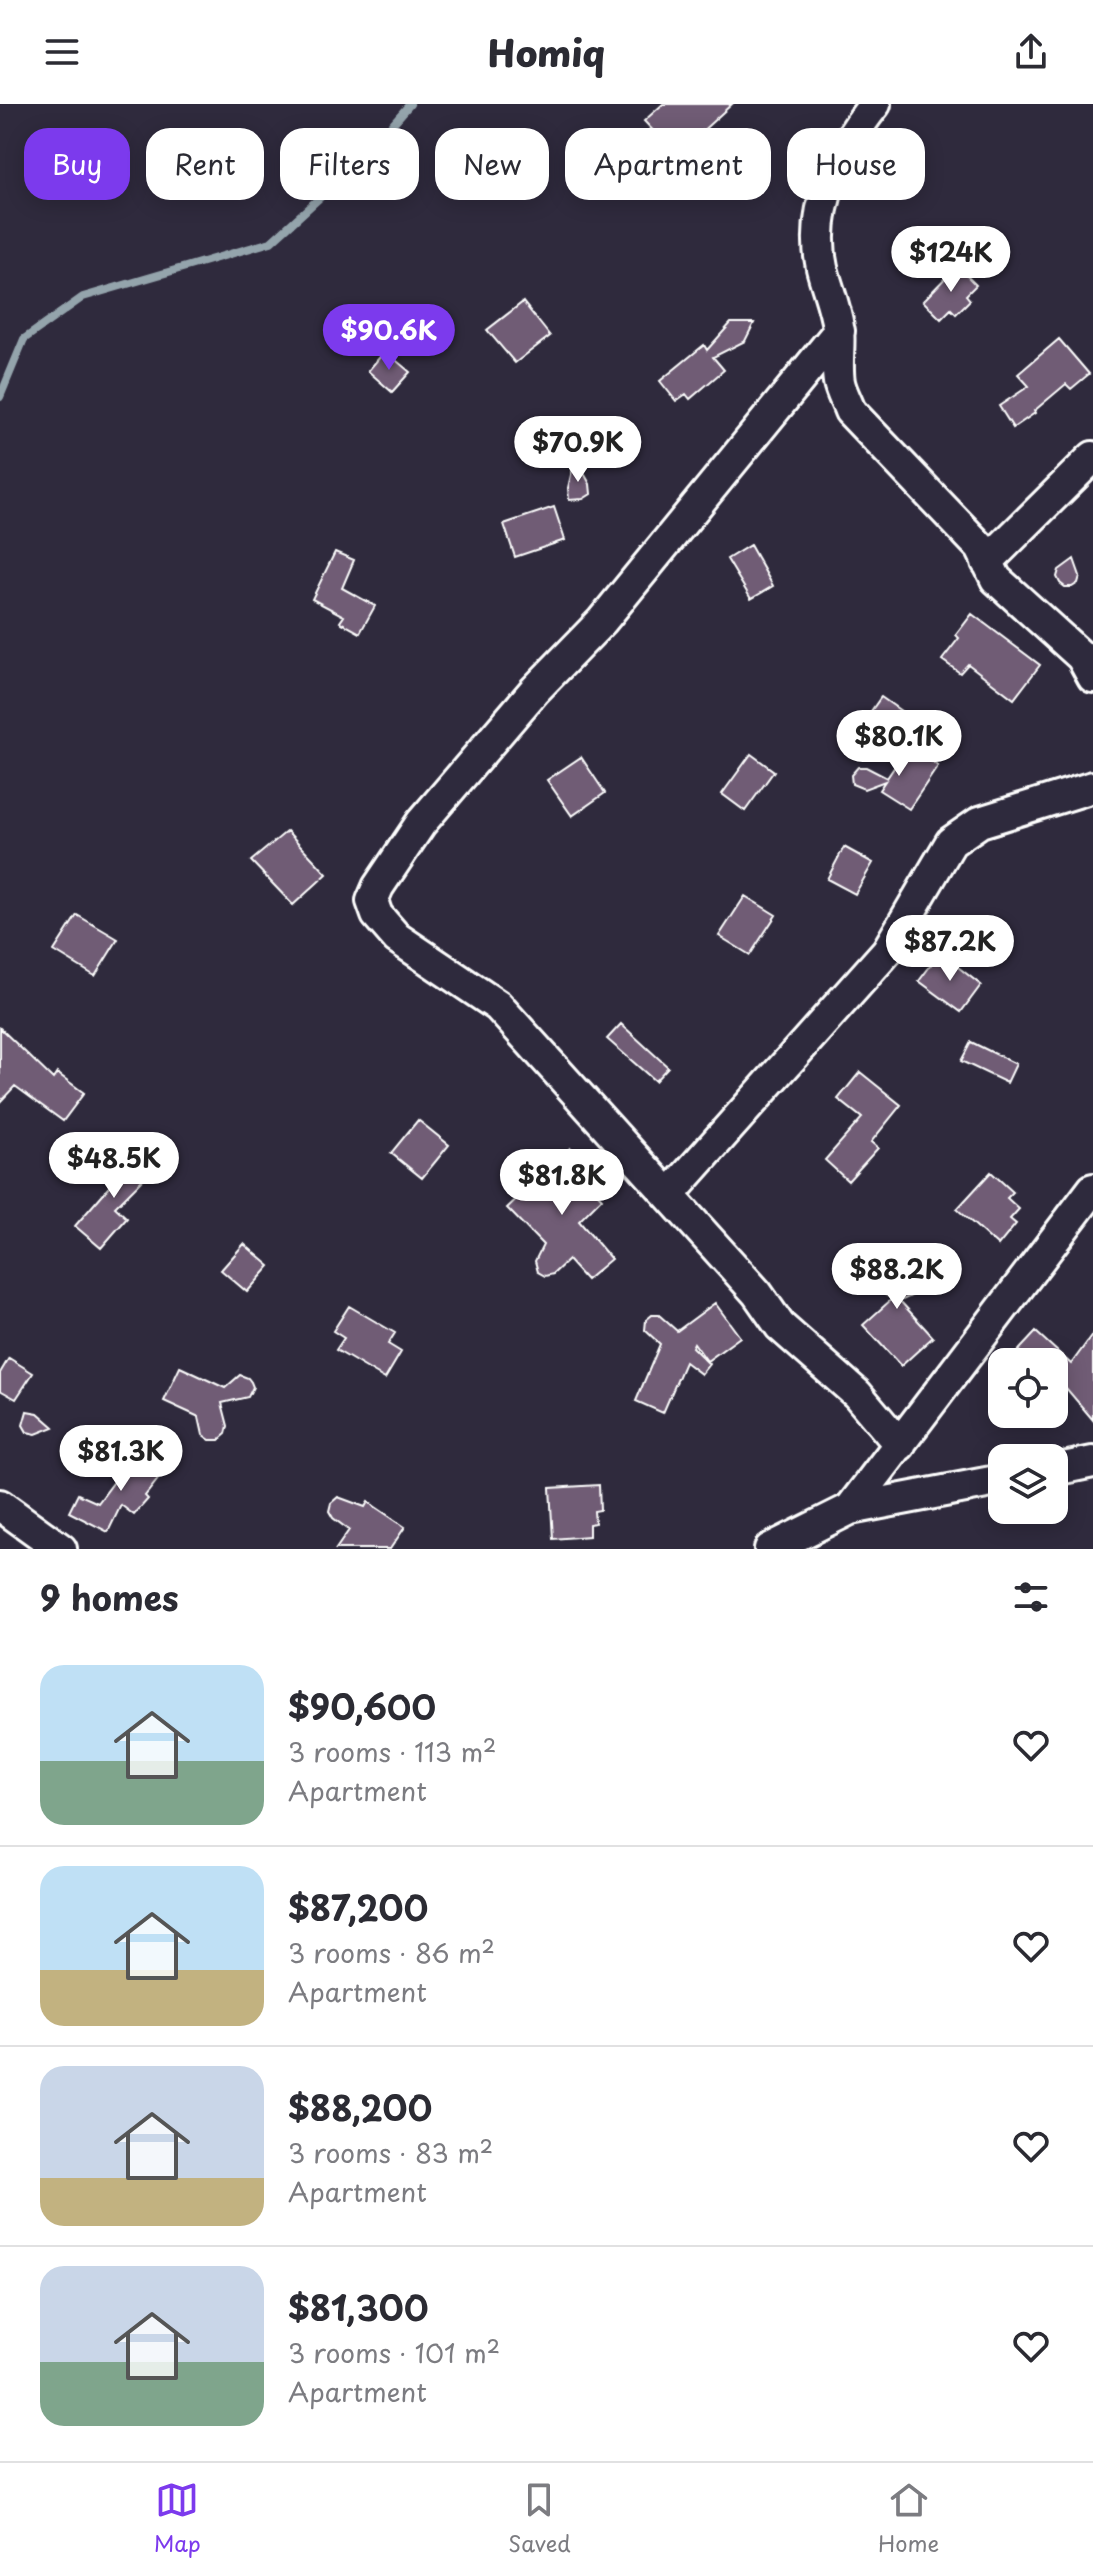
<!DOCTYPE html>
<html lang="en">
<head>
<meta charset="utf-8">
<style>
  body { margin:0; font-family:"Playpen Sans",sans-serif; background:#f2f2f3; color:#2b2b33; height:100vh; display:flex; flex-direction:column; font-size:30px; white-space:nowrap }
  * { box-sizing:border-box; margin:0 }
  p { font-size:26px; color:#7c7c81 }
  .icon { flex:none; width:44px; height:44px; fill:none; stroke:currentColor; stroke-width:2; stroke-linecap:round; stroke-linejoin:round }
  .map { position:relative; height:1445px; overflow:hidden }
  .panel { display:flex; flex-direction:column; background:#fff; flex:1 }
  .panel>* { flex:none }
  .top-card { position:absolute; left:24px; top:24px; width:1046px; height:72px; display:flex; gap:16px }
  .fabs { position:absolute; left:988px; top:1244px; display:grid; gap:16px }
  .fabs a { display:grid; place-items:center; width:80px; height:80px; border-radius:16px; background:#fff; box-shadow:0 4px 20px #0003; font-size:40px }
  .price { position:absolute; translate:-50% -68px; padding:0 18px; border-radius:28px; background:#fff; color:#222; font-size:26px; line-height:52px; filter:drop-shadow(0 2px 4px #0008) }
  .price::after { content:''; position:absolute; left:50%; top:48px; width:24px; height:18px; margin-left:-12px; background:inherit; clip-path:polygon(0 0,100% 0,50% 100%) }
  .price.on { background:#7c3aed; color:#fff }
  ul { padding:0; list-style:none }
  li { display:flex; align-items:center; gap:24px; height:200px; padding:0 40px }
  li+li { border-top:2px solid #e1e1e2 }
  li span { display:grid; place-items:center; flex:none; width:224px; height:160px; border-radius:24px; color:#555 }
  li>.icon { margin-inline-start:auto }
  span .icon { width:96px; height:96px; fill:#fffc; stroke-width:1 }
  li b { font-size:34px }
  h2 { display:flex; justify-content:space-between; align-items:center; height:96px; padding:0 40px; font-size:34px }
  .tag { padding:0 28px; border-radius:24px; background:#fff; box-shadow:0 4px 20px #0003; font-size:28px; line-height:72px }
  .tag.on { background:#7c3aed; color:#fff }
  header { display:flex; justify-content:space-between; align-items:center; height:104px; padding:0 40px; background:#fff; font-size:36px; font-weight:800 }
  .dock { display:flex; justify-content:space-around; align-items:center; height:112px; border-top:2px solid #e1e1e2; background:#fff; font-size:22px; color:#7c7c81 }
  .dock a { display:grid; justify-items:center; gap:4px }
  .dock .on { color:#7c3aed }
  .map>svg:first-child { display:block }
</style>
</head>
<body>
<header><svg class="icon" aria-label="menu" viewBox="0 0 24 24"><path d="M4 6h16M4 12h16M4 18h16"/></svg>Homiq<svg class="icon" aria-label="share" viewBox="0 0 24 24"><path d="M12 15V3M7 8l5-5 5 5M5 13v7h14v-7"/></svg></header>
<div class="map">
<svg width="1093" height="1445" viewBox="0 0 1093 1445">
  <rect width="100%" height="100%" fill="#2f2a3d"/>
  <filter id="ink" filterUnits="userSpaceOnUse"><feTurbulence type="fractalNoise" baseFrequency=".0125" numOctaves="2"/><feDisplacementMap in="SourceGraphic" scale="16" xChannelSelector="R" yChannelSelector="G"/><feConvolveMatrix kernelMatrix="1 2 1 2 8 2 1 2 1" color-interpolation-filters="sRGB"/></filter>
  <g filter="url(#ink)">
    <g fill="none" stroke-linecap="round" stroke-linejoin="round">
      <!-- stream -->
      <path stroke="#94a4ac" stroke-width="8" d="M0,293L24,235L83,193L271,138L360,57L410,0"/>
    </g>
    <!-- building -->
    <path fill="#6f5c75" stroke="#fff" stroke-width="2" d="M663,0H732L676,51L644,17Z
      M957,162L976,181L966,191L970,196L956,210L951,205L941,215L923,197Z
      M523,198L550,232L515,259L487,226Z
      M731,219H754L745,237L713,253L724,266L690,295L686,290L676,297L660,277L704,241L707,246Z
      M1059,235L1089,270L1071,285L1066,280L1034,307L1035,309L1013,324L999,302L1029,282L1018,270Z
      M385,247L410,268L392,288L368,267Z
      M575,353L590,380L591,390L583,395L569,396L568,384Z
      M554,403L565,436L515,453L504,420Z
      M750,441L773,482L751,495L727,455Z
      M335,448L354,456L342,484L375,502L360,529L340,518L344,512L312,495Z
      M1074,455L1080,472L1078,479L1072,483H1065L1060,479L1057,473L1059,466Z
      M972,510L1040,561L1014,595L968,560L960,569L942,556L959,534L956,531Z
      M881,593L921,621L909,638L869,610Z
      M908,643L938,662L909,705L879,686L885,677L864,685L852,680L851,671L858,663H866L887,674Z
      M751,650L774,667L745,707L722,690Z
      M581,653L605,689L572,712L547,676Z
      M287,727L327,770L293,801L251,757Z
      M844,743L873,759L855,790L827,775Z
      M745,792L776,811L750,851L719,832Z
      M77,811L118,835L95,872L54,847Z
      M940,849L981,881L961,908L919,877Z
      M621,920L668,963L655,977L607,935Z
      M0,924L53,975L57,969L84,989L63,1017L15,982L0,998Z
      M971,938L1016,960L1007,979L961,957Z
      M860,968L901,1001L871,1038L878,1044L848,1077L825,1056L862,1014L838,995Z
      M418,1016L449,1041L422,1074L391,1049Z
      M131,1044L153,1065L115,1103L127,1114L101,1144L75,1122L122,1068L115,1061Z
      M570,1044L591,1065L582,1073L602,1094L579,1117L611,1155L586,1176L568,1156L553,1170L545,1172L538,1168L535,1157L543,1141L507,1104Z
      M991,1068L1013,1088L1007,1094L1019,1105L1010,1115L1016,1120L998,1142L957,1105Z
      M244,1140L270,1162L247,1188L221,1166Z
      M872,1158L880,1159L896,1170L918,1161L928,1184L900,1197L933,1233L901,1262L863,1221L892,1195L864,1178L862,1166Z
      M715,1199L740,1233L707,1257L694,1239L692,1243L709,1260L701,1270L685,1258L663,1309L636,1297L660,1240L645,1226L646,1216L652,1211H659L677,1227Z
      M349,1202L395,1229L388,1240L401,1248L385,1275L336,1246L344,1234L333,1227Z
      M1036,1228L1071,1260L1093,1230V1316L1054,1270V1258H1008Z
      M9,1254L33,1269L16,1295L0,1286V1269Z
      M180,1263L225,1284L240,1271L248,1274L251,1278L253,1283L248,1293L222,1299L228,1322L226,1330L219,1336H210L203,1331L199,1313L164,1297Z
      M27,1307L38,1309L54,1323L36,1330L27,1328L23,1321Z
      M145,1349L166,1365L145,1392L148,1395L134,1411L121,1401L108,1428L69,1408L78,1390L98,1399L134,1351L140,1354Z
      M599,1381L600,1406L594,1407L595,1419L589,1420V1432L553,1435L550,1384Z
      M338,1393L365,1403L368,1398L405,1423L390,1445H336L349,1426L333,1414L329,1407L331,1399Z"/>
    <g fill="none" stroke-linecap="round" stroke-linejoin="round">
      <!-- street casing -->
      <g stroke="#fff" stroke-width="36">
        <path id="street" d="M875,0C839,45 809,104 822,164C827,184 835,202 838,223C840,241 836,260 839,278C841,288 847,298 850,307L981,444L996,475L1082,553L1093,573
          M839,227L602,517L534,587L421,719L378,783L372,797L377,811L397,834L498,902L757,1189L780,1222L857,1290L900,1341
          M987,458L1093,353
          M669,1091L887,847L951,738L980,718L1093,683
          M1054,1366L1093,1358
          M0,1401L61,1445
          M850,1405L1093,1085
          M770,1445L850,1405L1002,1376"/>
      </g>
      <!-- street -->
      <use href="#street" stroke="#2f2a3d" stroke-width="30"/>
    </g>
  </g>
</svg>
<div class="fabs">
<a><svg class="icon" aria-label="locate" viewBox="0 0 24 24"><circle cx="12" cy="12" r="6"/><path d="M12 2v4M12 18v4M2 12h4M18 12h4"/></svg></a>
<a><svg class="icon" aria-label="layers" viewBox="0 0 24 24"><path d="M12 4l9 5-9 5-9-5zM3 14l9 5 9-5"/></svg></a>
</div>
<b class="price" style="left:951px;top:190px">$124K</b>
<b class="price on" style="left:389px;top:268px">$90.6K</b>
<b class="price" style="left:578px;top:380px">$70.9K</b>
<b class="price" style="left:899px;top:674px">$80.1K</b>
<b class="price" style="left:950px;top:879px">$87.2K</b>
<b class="price" style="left:114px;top:1096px">$48.5K</b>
<b class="price" style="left:562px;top:1113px">$81.8K</b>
<b class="price" style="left:897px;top:1207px">$88.2K</b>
<b class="price" style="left:121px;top:1389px">$81.3K</b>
<div class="top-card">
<a class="tag on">Buy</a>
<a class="tag">Rent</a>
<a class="tag">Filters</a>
<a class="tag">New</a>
<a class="tag">Apartment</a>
<a class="tag">House</a>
</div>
</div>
<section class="panel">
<h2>9 homes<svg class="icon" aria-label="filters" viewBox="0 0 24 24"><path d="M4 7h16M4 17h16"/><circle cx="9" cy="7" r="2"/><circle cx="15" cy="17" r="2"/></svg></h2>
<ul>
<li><span style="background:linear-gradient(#bfe0f5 60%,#7fa58c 0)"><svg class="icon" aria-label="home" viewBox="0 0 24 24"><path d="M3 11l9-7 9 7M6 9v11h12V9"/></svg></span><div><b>$90,600</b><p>3 rooms · 113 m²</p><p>Apartment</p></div><svg class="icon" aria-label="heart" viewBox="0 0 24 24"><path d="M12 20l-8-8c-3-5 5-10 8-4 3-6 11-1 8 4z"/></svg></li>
<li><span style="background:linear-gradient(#bfe0f5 65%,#c2b280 0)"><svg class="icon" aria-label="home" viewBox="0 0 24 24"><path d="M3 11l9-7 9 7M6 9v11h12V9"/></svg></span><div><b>$87,200</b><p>3 rooms · 86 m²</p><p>Apartment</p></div><svg class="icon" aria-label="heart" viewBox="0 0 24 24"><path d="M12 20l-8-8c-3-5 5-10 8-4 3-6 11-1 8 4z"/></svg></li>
<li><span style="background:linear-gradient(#c9d6e8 70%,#c2b280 0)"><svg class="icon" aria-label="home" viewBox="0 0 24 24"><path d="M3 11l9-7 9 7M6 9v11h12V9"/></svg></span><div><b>$88,200</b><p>3 rooms · 83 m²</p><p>Apartment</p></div><svg class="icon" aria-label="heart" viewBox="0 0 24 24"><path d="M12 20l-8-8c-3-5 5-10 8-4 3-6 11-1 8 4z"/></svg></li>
<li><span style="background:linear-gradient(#c9d6e8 60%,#7fa58c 0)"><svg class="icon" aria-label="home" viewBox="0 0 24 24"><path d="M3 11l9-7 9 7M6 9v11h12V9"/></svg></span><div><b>$81,300</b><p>3 rooms · 101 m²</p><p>Apartment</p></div><svg class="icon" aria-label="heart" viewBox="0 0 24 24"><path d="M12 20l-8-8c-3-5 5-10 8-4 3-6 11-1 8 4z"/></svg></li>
</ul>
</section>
<nav class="dock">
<a class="on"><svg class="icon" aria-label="map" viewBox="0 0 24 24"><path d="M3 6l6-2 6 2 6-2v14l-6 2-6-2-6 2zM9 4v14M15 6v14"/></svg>Map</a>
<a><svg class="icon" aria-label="saved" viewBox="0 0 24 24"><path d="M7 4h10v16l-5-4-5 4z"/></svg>Saved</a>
<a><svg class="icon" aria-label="home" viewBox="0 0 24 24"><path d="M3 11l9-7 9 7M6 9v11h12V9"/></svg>Home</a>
</nav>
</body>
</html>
